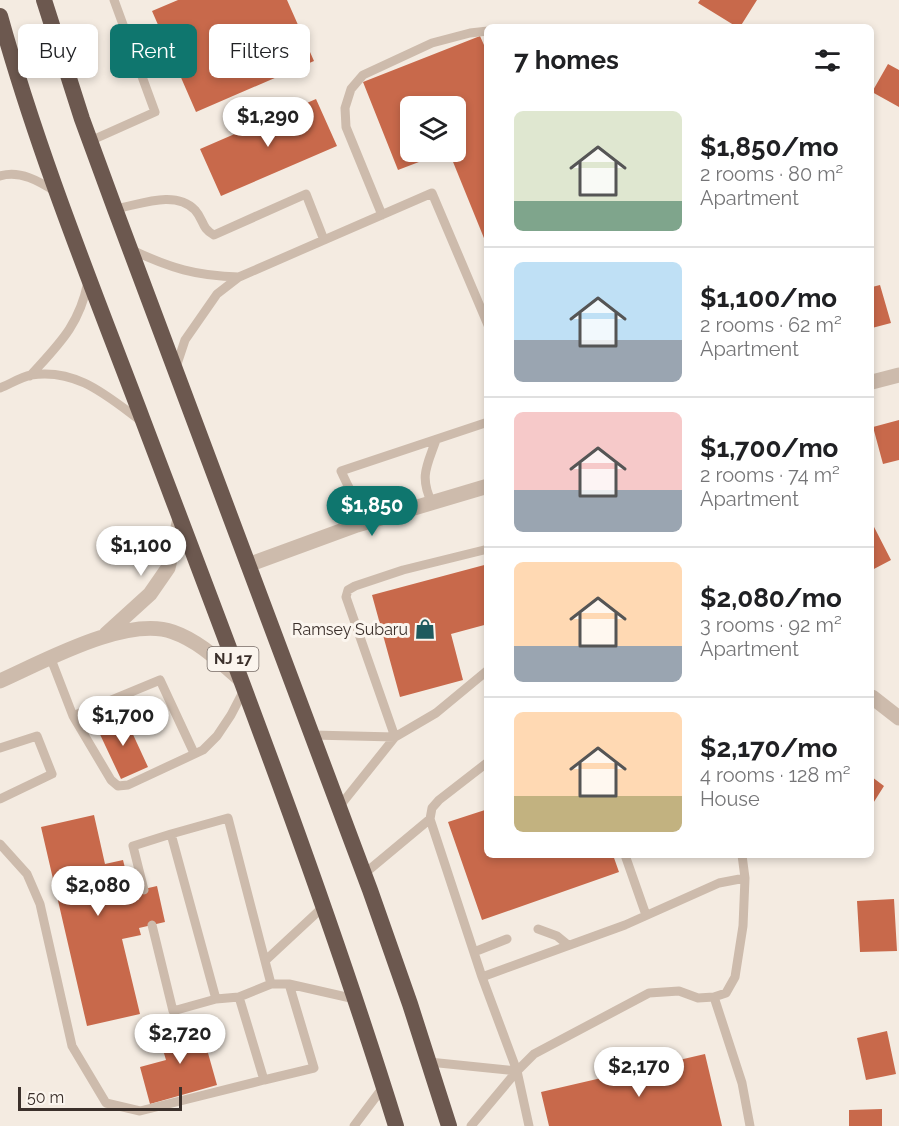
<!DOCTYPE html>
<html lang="en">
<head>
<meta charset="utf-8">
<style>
  body { margin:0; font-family:Raleway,sans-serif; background:#f6f6f6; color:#202124; height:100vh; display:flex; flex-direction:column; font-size:22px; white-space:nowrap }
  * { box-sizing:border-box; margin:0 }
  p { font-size:20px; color:#757577 }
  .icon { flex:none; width:33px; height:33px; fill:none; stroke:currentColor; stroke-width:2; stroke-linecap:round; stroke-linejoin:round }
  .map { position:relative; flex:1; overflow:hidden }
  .side { position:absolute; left:484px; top:24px; width:390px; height:834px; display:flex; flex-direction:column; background:#fff; border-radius:9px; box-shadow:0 3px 9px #0003 }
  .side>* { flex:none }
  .guide { position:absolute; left:18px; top:24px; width:376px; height:54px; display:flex; gap:12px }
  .fabs { position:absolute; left:400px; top:96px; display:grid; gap:12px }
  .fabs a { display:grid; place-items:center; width:66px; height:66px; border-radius:9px; background:#fff; box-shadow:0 3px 9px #0003; font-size:30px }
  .scale { position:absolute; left:18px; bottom:15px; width:164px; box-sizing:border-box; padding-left:6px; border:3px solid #3b302b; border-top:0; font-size:16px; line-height:21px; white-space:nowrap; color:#3b302b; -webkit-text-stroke:4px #fbf5ee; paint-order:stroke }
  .price { position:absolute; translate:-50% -51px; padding:0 14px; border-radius:21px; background:#fff; color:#222; font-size:20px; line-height:39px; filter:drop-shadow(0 2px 3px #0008) }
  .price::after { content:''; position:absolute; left:50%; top:36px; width:18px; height:14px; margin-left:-9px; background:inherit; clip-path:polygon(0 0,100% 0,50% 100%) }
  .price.selected { background:#0f766e; color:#fff }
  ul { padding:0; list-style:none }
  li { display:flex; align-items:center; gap:18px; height:150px; padding:0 30px }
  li+li { border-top:2px solid #e0e0e0 }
  li span { display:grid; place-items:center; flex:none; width:168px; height:120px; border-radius:9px; color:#555 }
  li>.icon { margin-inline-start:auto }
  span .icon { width:72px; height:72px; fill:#fffc; stroke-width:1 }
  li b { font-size:26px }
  h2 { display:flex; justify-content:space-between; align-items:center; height:72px; padding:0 30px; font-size:26px }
  .tag { padding:0 21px; border-radius:9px; background:#fff; box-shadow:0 3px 9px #0003; font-size:21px; line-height:54px }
  .tag.selected { background:#0f766e; color:#fff }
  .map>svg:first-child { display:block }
</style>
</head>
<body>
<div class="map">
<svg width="899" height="1126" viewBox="0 0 899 1126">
  <rect width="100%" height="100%" fill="#f4ebe1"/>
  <!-- building -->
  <path fill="#c8694b" d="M178,0H287L314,61L196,112L152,11Z
    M700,0H757L740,27H737L698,3Z
    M480,36L488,54V248L449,152H456V106H411V152H445L398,170L363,82Z
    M888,64L899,70V107L872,92Z
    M316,99L337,146L221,196L200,149Z
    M880,285L891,323L872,328V287Z
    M899,420V460L883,464L873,427Z
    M872,523L891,560L872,570Z
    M488,564V624L451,634L463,680L400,697L372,595Z
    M124,715L148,767L121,779L97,728Z
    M872,777L884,786L872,805Z
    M488,809V855H613L619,872L482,920L448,822Z
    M94,815L105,864L123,860L131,892L157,886L165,922L139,928L141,935L122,939L140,1014L87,1026L41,827Z
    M894,899L897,951L860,952L857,901Z
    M199,1021L217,1085L150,1104L140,1067L166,1060L158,1033Z
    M887,1031L896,1074L866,1080L857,1038Z
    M705,1054L722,1126H549L541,1092Z
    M882,1109V1126H849V1110Z"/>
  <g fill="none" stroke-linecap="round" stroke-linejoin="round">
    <!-- service -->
    <path stroke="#cdbbac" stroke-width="9" d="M90,141L155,112L114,0
      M0,176C20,170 39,181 56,192
      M115,209C139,205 175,189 195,210C204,220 201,228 214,235L306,194L324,240
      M382,215L346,127L345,108L351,89L363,75L432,43L470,33L488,31
      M132,250C170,268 196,276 239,277
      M176,367L185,340L217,294L239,277L432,193L488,325
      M30,376C59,344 79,326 88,282
      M0,388C10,384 21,377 31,375C77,368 107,396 141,421
      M432,503C419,476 427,466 436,440
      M381,518C355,504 353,497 341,471L488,422
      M488,549L403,570L355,586L348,590L346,597L395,737L436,713L488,670
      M51,659L73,716L160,680L194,753
      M73,716L111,780L118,786L128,785L203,750L217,736L231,715L244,690
      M312,735L395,737L339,807
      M0,748L37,736L52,774L0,799
      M488,762L439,800L432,808L430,819L482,977L517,1071L529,1126
      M0,844L27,874L40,904L72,1046L106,1103L140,1111L264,1080L239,997
      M625,855L646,915
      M364,874L430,819
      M144,890L133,846L171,834
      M152,925L173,1011L216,999
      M538,929L557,936L568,945
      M474,952L507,939
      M266,960L323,907
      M482,977L625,925L719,883L745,878L742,855
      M271,984L239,997L216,999L171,834L228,818L271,984H289L355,999
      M714,997L742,1083L750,1126
      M429,1062L517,1071L471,1126
      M517,1071L534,1054L649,993L679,991L698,998L714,997L726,993L735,977L743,926L745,878
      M264,1080L314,1068L289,984
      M354,1126L384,1086"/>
    <!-- minor -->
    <path stroke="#cdbbac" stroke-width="15" d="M872,697L899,718"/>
    <!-- tertiary -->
    <path stroke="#cdbbac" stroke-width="15" d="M872,382L899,375
      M248,565L357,525L488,486
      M106,634L150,594L168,568L180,519
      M0,681C43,662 127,615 173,632C199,641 219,661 240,679"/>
    <!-- trunk -->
    <path stroke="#6c584f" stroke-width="16" d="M44,0L82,119L115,209L370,890L410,1004L449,1126
      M0,16C38,153 92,286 142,418C231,653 322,887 396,1126"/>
  </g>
  <!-- icons -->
  <defs>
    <g id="shop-bare" transform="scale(1.62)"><path d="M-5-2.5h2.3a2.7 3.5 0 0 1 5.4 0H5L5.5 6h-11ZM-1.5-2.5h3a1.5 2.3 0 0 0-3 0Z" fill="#1f5a5e" stroke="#fbf5ee" stroke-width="2.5" paint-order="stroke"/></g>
  </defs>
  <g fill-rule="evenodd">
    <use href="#shop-bare" x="425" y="629"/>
  </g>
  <g text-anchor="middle" stroke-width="6" stroke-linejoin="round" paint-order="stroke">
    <!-- shield labels -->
    <rect fill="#fbf5ee" stroke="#756b66" stroke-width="1.5" x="207.5" y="647" width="51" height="24" rx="4.5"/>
    <g font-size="15" font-weight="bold" fill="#3b302b">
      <text x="233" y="664">NJ 17</text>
    </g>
    <!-- poi labels -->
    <g font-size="16" fill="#3b302b" stroke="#fbf5ee" text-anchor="end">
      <text x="408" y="635">Ramsey Subaru</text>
    </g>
  </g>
</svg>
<div class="fabs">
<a><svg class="icon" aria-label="layers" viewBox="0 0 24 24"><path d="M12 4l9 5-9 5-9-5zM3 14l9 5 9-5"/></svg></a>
</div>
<div class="scale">50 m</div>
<b class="price" style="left:268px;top:148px">$1,290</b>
<b class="price selected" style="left:372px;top:537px">$1,850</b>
<b class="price" style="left:141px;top:577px">$1,100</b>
<b class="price" style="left:123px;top:747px">$1,700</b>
<b class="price" style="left:98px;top:917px">$2,080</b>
<b class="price" style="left:180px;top:1065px">$2,720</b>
<b class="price" style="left:639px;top:1098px">$2,170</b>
<div class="guide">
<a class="tag">Buy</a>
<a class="tag selected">Rent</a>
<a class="tag">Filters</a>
</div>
<section class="side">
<h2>7 homes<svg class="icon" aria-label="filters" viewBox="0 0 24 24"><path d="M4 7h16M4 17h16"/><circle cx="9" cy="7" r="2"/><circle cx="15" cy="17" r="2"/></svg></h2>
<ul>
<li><span style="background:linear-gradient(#dfe7d0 75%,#7fa58c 0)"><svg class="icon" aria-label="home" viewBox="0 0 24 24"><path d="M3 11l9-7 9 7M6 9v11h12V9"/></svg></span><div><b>$1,850/mo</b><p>2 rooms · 80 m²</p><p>Apartment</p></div></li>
<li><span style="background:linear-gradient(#bfe0f5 65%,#9aa5b1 0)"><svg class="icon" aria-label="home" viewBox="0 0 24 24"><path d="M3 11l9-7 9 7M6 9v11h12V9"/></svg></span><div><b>$1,100/mo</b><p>2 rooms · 62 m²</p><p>Apartment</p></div></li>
<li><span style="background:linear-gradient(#f6c9c9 65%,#9aa5b1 0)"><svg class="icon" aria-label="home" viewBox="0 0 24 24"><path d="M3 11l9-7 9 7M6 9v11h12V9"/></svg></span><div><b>$1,700/mo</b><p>2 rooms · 74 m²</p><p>Apartment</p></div></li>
<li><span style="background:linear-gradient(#ffd9b3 70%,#9aa5b1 0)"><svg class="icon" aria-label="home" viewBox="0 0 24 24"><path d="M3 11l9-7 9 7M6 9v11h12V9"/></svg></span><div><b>$2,080/mo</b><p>3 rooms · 92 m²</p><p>Apartment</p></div></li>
<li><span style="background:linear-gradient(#ffd9b3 70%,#c2b280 0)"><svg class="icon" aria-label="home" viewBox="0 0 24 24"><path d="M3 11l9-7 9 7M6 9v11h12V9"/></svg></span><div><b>$2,170/mo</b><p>4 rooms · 128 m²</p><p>House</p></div></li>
</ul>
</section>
</div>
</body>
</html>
